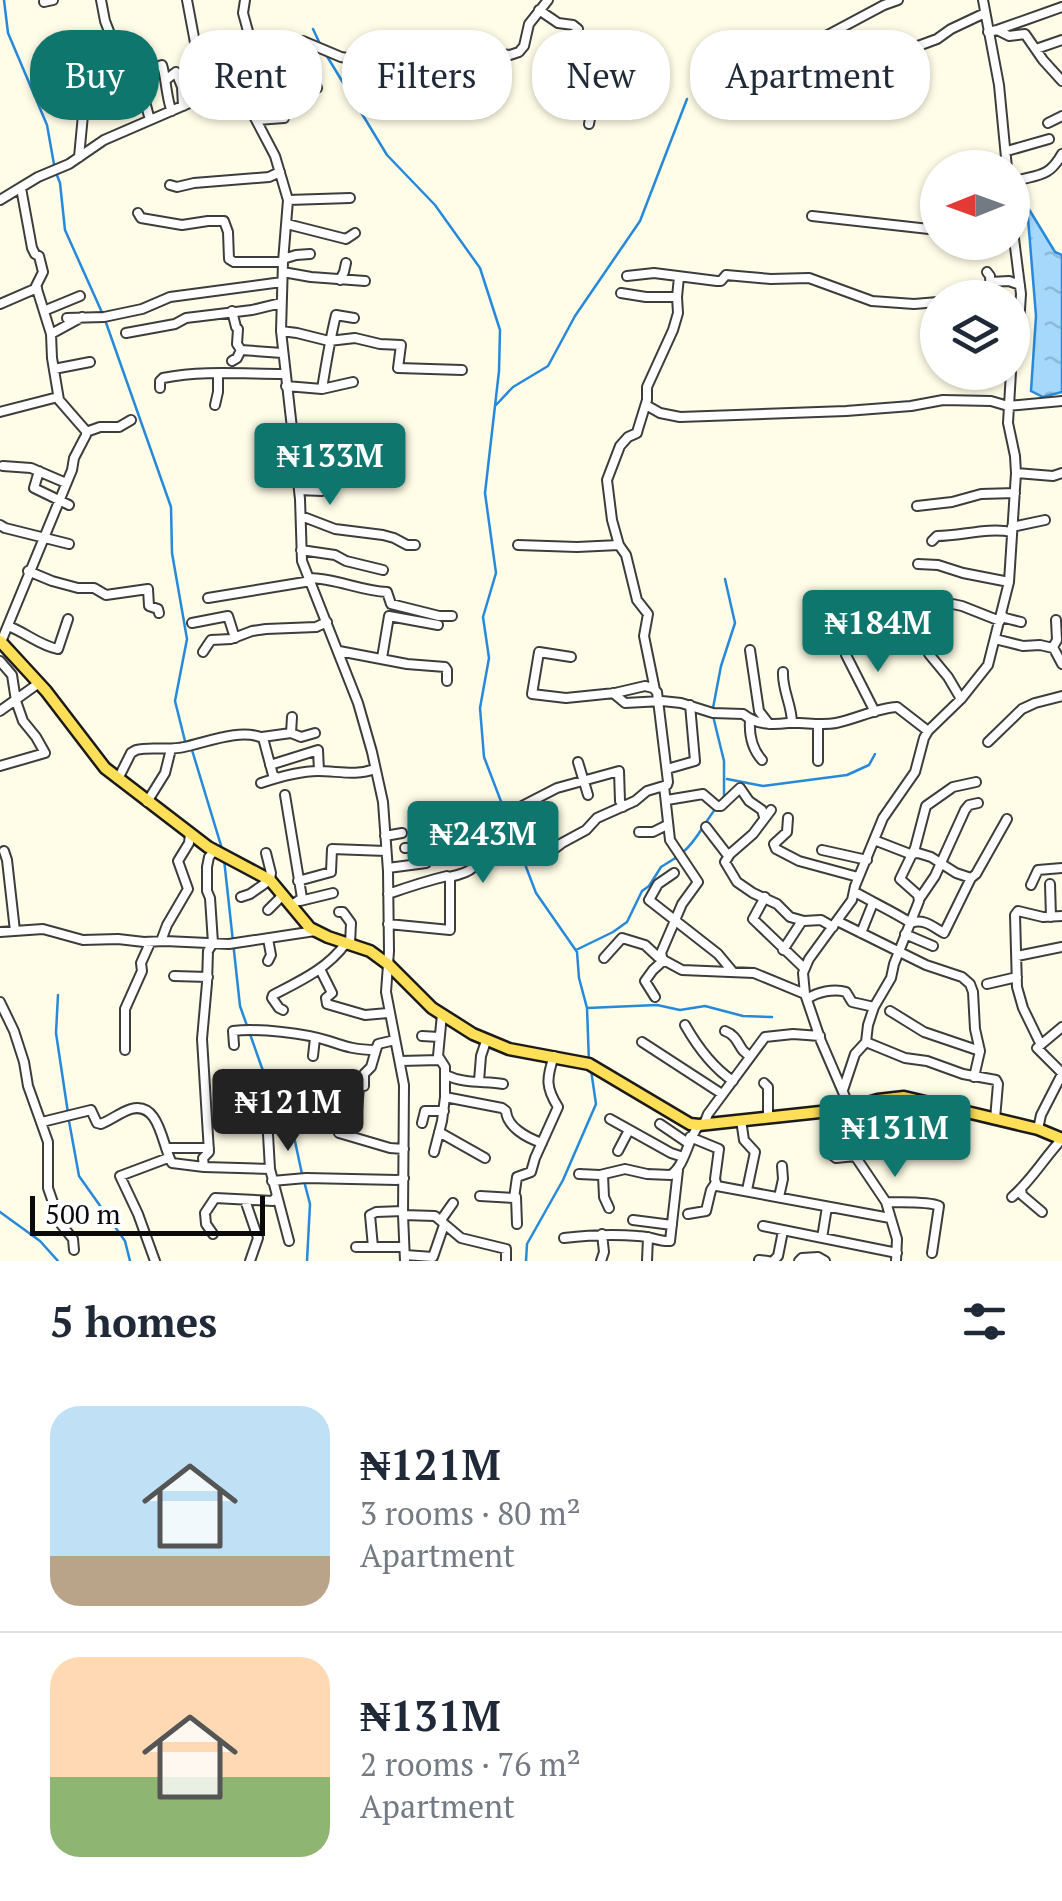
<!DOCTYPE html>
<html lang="en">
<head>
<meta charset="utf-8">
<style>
  body { margin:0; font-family:"PT Serif",serif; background:#f2f2f3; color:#1f2937; height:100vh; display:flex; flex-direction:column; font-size:38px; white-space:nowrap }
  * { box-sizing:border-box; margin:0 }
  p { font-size:32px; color:#747a83 }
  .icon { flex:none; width:55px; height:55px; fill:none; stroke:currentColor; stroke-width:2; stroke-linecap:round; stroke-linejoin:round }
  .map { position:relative; height:1261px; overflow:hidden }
  .details { display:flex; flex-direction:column; background:#fff; flex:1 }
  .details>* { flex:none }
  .top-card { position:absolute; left:30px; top:30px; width:1002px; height:90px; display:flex; gap:20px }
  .needle { width:65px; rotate:269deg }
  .controls { position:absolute; left:920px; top:150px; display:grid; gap:20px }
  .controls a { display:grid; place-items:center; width:110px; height:110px; border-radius:50%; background:#fff; box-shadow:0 2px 8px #0004; font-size:50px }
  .scale { position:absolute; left:30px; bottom:25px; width:235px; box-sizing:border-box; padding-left:10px; border:5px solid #0a0a0a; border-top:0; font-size:28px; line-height:35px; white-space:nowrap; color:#0a0a0a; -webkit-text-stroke:8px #fff; paint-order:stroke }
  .price { position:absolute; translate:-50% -85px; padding:0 22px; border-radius:10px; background:#0f766e; color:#fff; font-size:32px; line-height:65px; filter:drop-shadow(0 2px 5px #0008) }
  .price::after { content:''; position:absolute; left:50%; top:60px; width:30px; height:22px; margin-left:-15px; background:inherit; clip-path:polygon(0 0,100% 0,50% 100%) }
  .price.selected { background:#222; color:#fff }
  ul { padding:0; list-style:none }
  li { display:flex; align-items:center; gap:30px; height:250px; padding:0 50px }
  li+li { border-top:2px solid #e0e1e3 }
  li span { display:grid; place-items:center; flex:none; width:280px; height:200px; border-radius:30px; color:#555 }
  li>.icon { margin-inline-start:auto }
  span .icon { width:120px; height:120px; fill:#fffc; stroke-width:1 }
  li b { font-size:42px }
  h2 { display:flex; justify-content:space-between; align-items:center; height:120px; padding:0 50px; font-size:42px }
  .pill { padding:0 35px; border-radius:40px; background:#fff; box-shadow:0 2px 8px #0004; font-size:35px; line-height:90px }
  .pill.selected { background:#0f766e; color:#fff }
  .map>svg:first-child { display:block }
</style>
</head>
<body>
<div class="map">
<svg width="1062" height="1261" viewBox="0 0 1062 1261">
  <defs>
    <pattern id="water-ripples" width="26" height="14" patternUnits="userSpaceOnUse" patternTransform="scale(2.5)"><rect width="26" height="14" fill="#a6d8fc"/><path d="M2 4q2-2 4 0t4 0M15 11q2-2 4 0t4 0" fill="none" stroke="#8eb8d7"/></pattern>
  </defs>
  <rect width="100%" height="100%" fill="#fffce7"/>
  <!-- water -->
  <path fill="url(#water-ripples)" stroke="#2689da" stroke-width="2.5" d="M1027,206L1055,252L1062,255V392L1043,397L1031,391L1036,316Z"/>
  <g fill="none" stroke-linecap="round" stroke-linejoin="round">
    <!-- stream -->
    <path stroke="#2689da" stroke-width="2.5" d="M4,0L8,33L47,125L55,170L60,183L65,230L104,317L171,507L172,553L187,639L175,701L186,745
      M313,29L321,46
      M325,53L387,155L435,205L480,268L500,330L499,371L485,493L496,573L483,617L489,658L480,708L484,757L536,893L577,952L579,978L587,1008L589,1062
      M496,405L513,387L548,366L575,316L640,221L687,99
      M713,708L721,666L735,623L725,579
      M713,716L724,761V796L721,801
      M192,750L223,852
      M727,779L763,786L847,775L869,765L875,754
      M683,852C697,841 705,821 717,807
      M224,859L240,1006L262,1068L293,1132L302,1174
      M576,950L613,932L627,922L642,891L649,886L661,867L677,857
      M58,995L56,1033L68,1113
      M587,1008L657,1005L680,1010L705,1006L743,1016L772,1017
      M69,1121L79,1176L125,1241L130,1261
      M304,1181L310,1204L307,1261
      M0,1212L40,1241L58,1261
      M526,1261L527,1244L563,1180L596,1104L591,1070"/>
    <!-- minor casing -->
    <g stroke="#3d3d3d" stroke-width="12">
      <path id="minor" d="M101,0L105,21L124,70L138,76L150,120
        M245,0L243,13L249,35L234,78L275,156L288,200L283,262L281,331L300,499L302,561L358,703L372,752L383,802L388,871L389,951L386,992L404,1085L403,1215L405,1261
        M983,0L999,85L1007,168
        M44,2L53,0
        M539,10L558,23L573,25L578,29C575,33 571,37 570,42C568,48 566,74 568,79
        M997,30L1062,7
        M988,32L997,30L1009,36L1025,34L1043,60L1062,81
        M249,35L255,40L303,41L341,57L353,59L379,50L396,48L466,64L479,62L494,53L510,55L519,52L524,46L529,24L548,0
        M571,41L589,46L604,54L592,88V108L589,124
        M1036,49L1062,40
        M715,50L745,55L783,51L805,41L824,37L884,5L898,0
        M138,76L139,72L162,65C166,77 167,103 172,111
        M167,79L176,72L182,87L183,106
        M82,81L123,67
        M865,83L867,67L891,56L937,39L951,29L985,13
        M257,120L284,118L280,78L308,81L313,79L317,88L302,94L282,95
        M1048,123L1062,116
        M1007,151L1049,139
        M79,157L83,115L81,55
        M1012,182C1037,174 1048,179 1062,154
        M170,185L177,187L194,183L269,177L280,172
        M0,200L38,177L69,164L104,140L201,98L234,78L221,74L213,56L201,53L196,48L187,0
        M288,200L350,198
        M138,213L141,218L182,225L208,221H224L228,232L229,259L234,262H283
        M812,216L938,230
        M1012,223L1021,294L1019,324L1012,351
        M287,224L346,239L355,233
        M283,259L296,255L310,254
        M283,272L311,277L365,281
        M987,272L990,276L991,298
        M627,276L654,273L717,281H721L726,275L771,279L809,278L872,301L914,304L938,302
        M340,280L344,272L346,263
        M990,282L1009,281L1020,285
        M621,293L646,297H677
        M0,304L37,288
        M46,310L80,296
        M232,311L236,327L238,329L237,344L241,350L237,358L232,361
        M67,318L104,317L142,309L170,297L282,282
        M281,331L297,333L329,341L355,338L380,344L401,345L398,368L462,370
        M126,333L175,324L186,318L252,310L281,303
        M51,334L82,317
        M241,350L282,353
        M54,369L90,362
        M286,386L322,389L353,382
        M160,388V381L163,378C203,370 243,374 284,374
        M322,389C326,364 330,339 336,315L354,318
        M215,405L218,392V374
        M646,405L660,413L680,417L846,411L911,406L943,400L991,401L1008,406L1062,401
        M0,412L58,397
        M86,432L100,427H119L131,420
        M292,437L332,438L339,429
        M3,466L31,468L66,483
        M39,471L34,488L69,505
        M1016,473L1053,476L1062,473
        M299,490L322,491L324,477
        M917,506L952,502L981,494L1015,493
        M301,516L335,529L383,535L394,538L407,545H415
        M0,525L5,528L69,544
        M1012,527L1045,520
        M932,541L937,536C962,536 987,527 1012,532
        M518,545L577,547L619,545L626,555L637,600L648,614L644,636L655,690
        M619,545L612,520L607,480L620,446L628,437L637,433L638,429L647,400V387L673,330L678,313L677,297L679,277
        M301,550L335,555L346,561L383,570
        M918,564L938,565L963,573L1009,582
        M28,571L52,581L78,588H94L106,595L148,589L149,606L158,609L159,613
        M309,578C335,578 361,591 387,592L391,604L439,616H452
        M208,598L311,581
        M924,598L962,606L1000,621
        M1001,614L1005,618L1021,622
        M1056,620L1057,640L1053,647L1062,664
        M192,623L228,616L235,638
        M8,626C25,632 40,646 58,649L68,619
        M995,639L1023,646L1040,645L1053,648
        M1,642L72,470L74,458L86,435V431L59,400L52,358L51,334L36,286L43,272L39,256L35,254L32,248L21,188
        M925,644L929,650V654L948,677L961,699
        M750,650L759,711L769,724
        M339,651L407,664L445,667L447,670V681
        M203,652L211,640L231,639L252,631L266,629L316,627L327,622
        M846,655L875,712
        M382,658L389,616L438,625
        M0,661L12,675L16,701L23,721L36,737L45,753L0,766
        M783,672C782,690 792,705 792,723
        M613,693L625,703L662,701L681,703L713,713L743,714C757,725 771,725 788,723C804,722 820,726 836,723C856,719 877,708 897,707L928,731
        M0,711L39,683
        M750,720C749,735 752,749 762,760
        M291,733L292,717
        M262,737L291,733L301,737L315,733
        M988,742L1022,709L1035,703L1062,696
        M818,761V724
        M578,762L588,795
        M270,765L318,750L319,771
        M667,769L695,761L690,705
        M118,779L131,753L136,750C151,746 168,751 184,747C208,742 240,728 263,738L273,775L277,778
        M261,783C279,777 300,771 318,771C338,771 356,776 375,769
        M285,795L302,898L292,905
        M667,800L703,794L717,806H721L740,788L749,801L762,810L764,817
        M147,802L165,773L171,749
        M522,806L557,788L619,771L620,801L623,807
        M788,818L787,832L774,844L776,849L799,861L858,877
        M706,827L726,853L730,854L725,862L737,882L753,893L777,904L790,917L804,921L821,920L833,927
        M639,832H653L667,825
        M385,836L402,833
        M874,840L910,854L918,853L931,857L956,873L971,878L976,874L1007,819
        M405,848L471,844C484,868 469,873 449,877
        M822,850L867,860
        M4,851L7,860L15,931
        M730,854L753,834L771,810
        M545,856L562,843L586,830L597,818L635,801L647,791L667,785L668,782L657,692L653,688L645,686L615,693L566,698L532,694L539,652L571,657
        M388,868L426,863
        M674,873L658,884L649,900L718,954L733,972
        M298,881L331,872L332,849L386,851
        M1050,884L1051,917
        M1031,885L1038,870L1062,868
        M855,892C874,903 892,911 911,923C924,918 933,927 944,933L971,878
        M388,894C408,887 426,881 447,876L450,879V930L388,924
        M241,897L250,894L270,880L271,873L266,853
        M765,897L753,919L804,968
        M920,898L935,876L965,810L969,805L978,803
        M300,901L333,893
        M268,910L283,895
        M339,912H343L351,923L350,944
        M837,921L926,965L962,977L970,984L973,992L975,1029L980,1051
        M0,932L43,929L83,940L118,939L144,942L165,941L229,944L315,931
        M861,933L873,903
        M905,934L933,946
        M161,941L167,925L188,889L178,861L189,843L190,834
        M783,950L802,921
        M1017,956L1062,947
        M604,958L622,938L645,945L658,957L682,970L754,973L805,994
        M663,960L661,953L682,904L698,882L670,840L664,786
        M268,961L271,955L268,939
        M320,969L332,993L326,998L327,1004L365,1015L388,1013
        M174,976L208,977
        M987,984L1017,977
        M655,997L645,981L653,970L664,960
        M807,999C817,992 834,988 846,992L852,1002L874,1007
        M0,1002L14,1031L24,1062L28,1086L48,1142V1188L60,1223L73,1239L74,1250
        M283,1010L279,1008L272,998L273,995C300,981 327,969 346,943
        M890,1011L924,1032L980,1051L974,1077
        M685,1025C697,1046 712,1067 733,1081
        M1062,1027L1037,1048L1062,1073
        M725,1031C741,1037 737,1051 751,1056
        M422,1036L439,1037
        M642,1042L722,1094
        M866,1042L905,1058L927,1061L963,1074L996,1080L998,1084L995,1119
        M1040,1043L1023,1008L1017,987L1015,915L1018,911L1043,917L1062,916
        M234,1045L233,1031C258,1028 305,1033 329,1041C347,1047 356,1050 376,1050L378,1044L395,1040
        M125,1050V1009L142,971L141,963L150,943
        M313,1056L315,1038
        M401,1061L439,1060
        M446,1075C464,1084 484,1081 503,1084
        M479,1081L481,1056L486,1041
        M764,1083L768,1087V1117
        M336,1086H364V1074L371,1067L376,1050
        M843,1090L855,1054L866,1042L868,1025L874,1007L891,978L894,964L919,901L918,895L900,879L915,848L926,806L953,787L976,782
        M445,1097L502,1108L506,1111C507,1127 527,1138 542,1143
        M357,1110L359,1087
        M832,1110L834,1116L832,1155L836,1158L855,1156
        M267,1117L270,1169L289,1241
        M610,1119L671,1153L683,1157
        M741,1120L744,1140L755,1152L747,1190
        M42,1122L91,1110L97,1123L101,1124C111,1120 121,1112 131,1109C160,1101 162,1146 172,1163L204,1167L270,1169
        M422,1123L425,1111H444
        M660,1124L688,1143
        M704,1124L708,1114L765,1037L793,1034L820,1036
        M1038,1129L1041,1115L1062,1074
        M439,1132L485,1158
        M339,1133L390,1148L404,1149
        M690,1137L719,1149L715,1179L717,1186L890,1218
        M166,1148H209
        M892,1150L895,1097
        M618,1151L629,1130
        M434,1152L442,1121L445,1097V1067L438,1056L442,1014
        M204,1167L203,1158L209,1152L202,1039L207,983L208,951L213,943L210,898L207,891V867L209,857L214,851
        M579,1174L600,1175L625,1169L647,1174L671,1175C686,1164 687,1140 699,1125
        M603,1175L604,1197L609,1208
        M272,1181L306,1178L397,1180L404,1178
        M1021,1189L1022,1195L1042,1212
        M480,1196L514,1198L517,1177L531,1172L535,1158L558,1107C546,1088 546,1079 554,1056
        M516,1197L517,1224
        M779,1197L783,1179L782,1166
        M1012,1197C1032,1180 1044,1158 1062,1139
        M245,1200L258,1238L250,1261
        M886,1202C901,1203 927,1201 939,1206L932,1253
        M688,1214L706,1211L711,1190L715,1184
        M403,1215L435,1216L461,1238L506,1249V1261
        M441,1220L453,1203
        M633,1220L672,1225
        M763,1226L897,1253
        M213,1234L206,1224L205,1213L215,1198L273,1201L276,1197
        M564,1238C589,1235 613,1234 638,1236C650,1236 659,1242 670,1241L678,1170
        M822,1238L827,1207
        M356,1247H404
        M373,1247L370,1215L376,1212L403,1211
        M405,1255L433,1257L444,1225
        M759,1260L768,1261
        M155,1261L138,1214L120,1176L168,1158
        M601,1261L604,1252L602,1234
        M647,1261L648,1237
        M773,1261L778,1256L783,1231
        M799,1261L802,1258L818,1257L825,1261
        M896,1261L897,1239L886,1202L855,1156L852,1124L846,1099L821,1041L805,994L803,973L809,959L852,900L855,886L883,818L915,772L924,738L928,731L961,699L988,665L1009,582L1016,473L1015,456L1008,423L1011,372"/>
    </g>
    <!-- major casing -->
    <g stroke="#1b1b1b" stroke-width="15">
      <path id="major" d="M0,641L46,691L105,768L208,847L270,880L310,928L328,937L370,951L389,965L432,1008L473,1034L509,1049L589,1064L690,1124L699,1125L848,1109L878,1100L904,1097L1038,1129L1062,1139"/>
    </g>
    <!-- minor -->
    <use href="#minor" stroke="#fff" stroke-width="8"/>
    <!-- major -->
    <use href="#major" stroke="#ffdf57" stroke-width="10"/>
  </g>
</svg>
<div class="controls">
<a><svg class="needle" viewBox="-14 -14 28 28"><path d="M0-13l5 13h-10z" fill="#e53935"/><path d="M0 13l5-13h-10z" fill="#747a83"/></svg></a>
<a><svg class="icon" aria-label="layers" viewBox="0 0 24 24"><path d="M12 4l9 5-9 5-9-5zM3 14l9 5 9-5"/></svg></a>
</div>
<div class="scale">500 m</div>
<b class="price" style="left:330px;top:508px">₦133M</b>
<b class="price" style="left:878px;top:675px">₦184M</b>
<b class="price" style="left:483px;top:886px">₦243M</b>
<b class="price selected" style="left:288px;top:1154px">₦121M</b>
<b class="price" style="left:895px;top:1180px">₦131M</b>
<div class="top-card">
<a class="pill selected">Buy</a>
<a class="pill">Rent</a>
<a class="pill">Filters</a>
<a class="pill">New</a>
<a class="pill">Apartment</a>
</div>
</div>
<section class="details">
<h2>5 homes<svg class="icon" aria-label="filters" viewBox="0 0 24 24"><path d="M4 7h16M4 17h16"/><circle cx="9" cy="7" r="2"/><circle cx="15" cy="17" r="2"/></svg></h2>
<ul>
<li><span style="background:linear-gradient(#bfe0f5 75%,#b9a48a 0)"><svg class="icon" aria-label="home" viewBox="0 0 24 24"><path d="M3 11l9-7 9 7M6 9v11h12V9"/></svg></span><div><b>₦121M</b><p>3 rooms · 80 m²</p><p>Apartment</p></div></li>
<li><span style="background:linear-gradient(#ffd9b3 60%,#8fb573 0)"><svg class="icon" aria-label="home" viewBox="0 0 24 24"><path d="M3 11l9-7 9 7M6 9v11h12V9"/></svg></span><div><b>₦131M</b><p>2 rooms · 76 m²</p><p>Apartment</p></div></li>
</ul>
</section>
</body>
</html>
